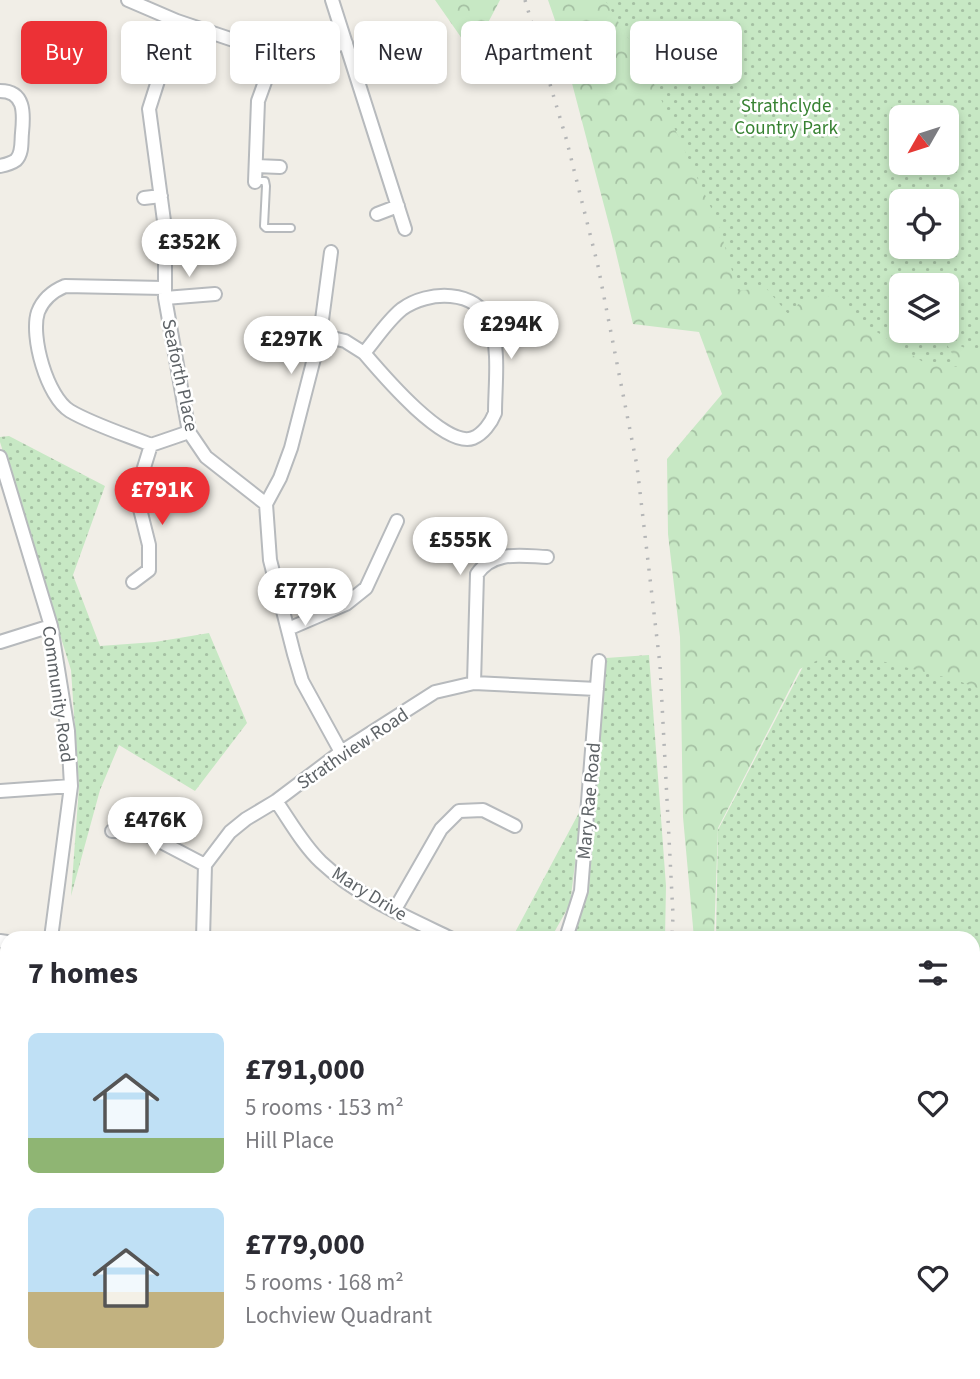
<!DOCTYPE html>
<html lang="en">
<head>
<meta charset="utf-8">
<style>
  body { margin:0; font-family:"Source Sans 3",sans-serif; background:#f7f7f7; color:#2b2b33; height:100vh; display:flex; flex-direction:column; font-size:26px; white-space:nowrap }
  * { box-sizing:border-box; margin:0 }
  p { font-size:23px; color:#7c7c81 }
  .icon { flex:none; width:38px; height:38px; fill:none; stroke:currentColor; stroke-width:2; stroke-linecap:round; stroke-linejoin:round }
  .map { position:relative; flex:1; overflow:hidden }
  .drawer { position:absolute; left:0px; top:931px; width:980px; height:448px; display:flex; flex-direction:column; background:#fff; border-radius:21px 21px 0 0; box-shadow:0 4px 10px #0003 }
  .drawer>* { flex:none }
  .guide { position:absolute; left:21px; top:21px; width:938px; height:63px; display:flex; gap:14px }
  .needle { width:46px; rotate:231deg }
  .tools { position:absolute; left:889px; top:105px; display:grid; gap:14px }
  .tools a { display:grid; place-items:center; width:70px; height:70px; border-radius:10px; background:#fff; box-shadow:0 4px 10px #0003; font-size:35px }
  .price { position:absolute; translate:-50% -60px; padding:0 16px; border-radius:24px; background:#fff; color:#222; font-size:23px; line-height:46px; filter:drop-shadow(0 2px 4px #0008) }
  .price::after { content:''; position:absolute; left:50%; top:42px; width:21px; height:16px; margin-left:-10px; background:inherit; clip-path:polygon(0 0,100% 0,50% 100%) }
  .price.active { background:#ec3136; color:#fff }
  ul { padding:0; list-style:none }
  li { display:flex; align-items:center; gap:21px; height:175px; padding:0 28px }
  li span { display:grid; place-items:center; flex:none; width:196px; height:140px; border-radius:10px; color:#555 }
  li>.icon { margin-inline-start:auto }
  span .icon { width:84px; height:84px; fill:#fffc; stroke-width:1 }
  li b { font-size:30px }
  h2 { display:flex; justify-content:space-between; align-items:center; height:84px; padding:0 28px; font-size:30px }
  .tag { padding:0 24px; border-radius:10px; background:#fff; box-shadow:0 4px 10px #0003; font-size:24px; line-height:63px }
  .tag.active { background:#ec3136; color:#fff }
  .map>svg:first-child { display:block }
</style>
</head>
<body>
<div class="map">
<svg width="980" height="1379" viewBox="0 0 980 1379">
  <defs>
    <pattern id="grass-dots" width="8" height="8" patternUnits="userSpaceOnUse" patternTransform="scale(1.75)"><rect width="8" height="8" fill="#c7e8c4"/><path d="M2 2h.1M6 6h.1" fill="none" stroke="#a5c0a3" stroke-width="1.8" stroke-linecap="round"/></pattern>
    <pattern id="forest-crowns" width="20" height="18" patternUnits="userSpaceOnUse" patternTransform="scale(1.75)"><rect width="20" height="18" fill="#c7e8c4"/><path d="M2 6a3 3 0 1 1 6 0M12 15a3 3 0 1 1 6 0" fill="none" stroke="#a5c0a3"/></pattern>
  </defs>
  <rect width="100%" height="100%" fill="#f1eee7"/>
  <!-- grass -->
  <path fill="url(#grass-dots)" fill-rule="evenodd" d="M587,0H980V1379H911L901,1372H973V938H716L718,830L806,661L799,529ZM901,117H947V163H901ZM901,201H947V247H901ZM901,285H947V331H901Z
    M9,436L105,486L73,575L100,646L155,642L209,633L247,723L195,791L119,745L100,790L71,896L79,787L71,670L0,442V437Z
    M649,655L666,886L665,938H568L589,886L606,658Z
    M582,807L570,904L551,938H512Z"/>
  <!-- forest -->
  <path fill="url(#forest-crowns)" d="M435,0H500L472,53Z
    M548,0H605L648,71L718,223L738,291L765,287L789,315L800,302L839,294L866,325L926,364L960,367L943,338L980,355V689L956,680L877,660L826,656L800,669L718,828L714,938H694L683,817L680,637L668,534L667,459L722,394L699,332L633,324L612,236L557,26Z"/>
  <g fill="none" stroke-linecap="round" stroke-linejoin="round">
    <!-- lane casing -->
    <g stroke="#b7babd" stroke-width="10">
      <path id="lane" d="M255,181H265L266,186L264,226L266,228H291
        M905,1372L929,1379"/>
    </g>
    <!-- street casing -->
    <g stroke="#b7babd" stroke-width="16">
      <path id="street" d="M128,0L177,21L275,54L293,56L346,43
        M332,0L405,229
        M0,91C25,91 24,113 22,133C21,141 23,153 16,160C12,163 5,165 0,166
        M256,166L280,167
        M255,182L258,101L275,54
        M144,198L161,196
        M377,214L398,206
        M164,221L149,109L177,21
        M165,245V298L189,432L206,457L266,504
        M164,288L65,286C53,291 43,299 38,312C30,336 47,397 70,411C92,424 126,435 151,445L189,432
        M165,298L215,294
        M320,335L345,341L364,353C376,339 387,321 402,309C428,290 477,289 490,323C500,350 495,385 495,413C491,423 483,434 473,438C445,449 381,373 364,353
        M0,457L51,626L68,731L71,786L51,938
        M266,504L270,560L294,654L302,681L341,752
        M266,504L280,478L291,448L320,335L331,252
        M133,582L149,570V545L138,501L142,474L151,445
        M288,629L346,604L366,588L397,521
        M0,642L51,626
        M474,683L477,574C494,550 521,556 547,557
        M0,791L71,786
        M276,801C290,821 303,845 321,862C357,896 406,917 450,938
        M112,831L142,832L205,865
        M394,911L441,829L459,811L483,810L515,826
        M203,938L205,865L230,832L246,819L276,801L341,752L435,692L474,683L597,689
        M566,938L581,891L599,661
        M0,941L7,942"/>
    </g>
    <!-- secondary casing -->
    <g stroke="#b8bcc1" stroke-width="21">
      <path id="secondary" d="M0,1181L7,1183"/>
    </g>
    <!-- highway casing -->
    <g stroke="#f89100" stroke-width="24">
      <path id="highway" d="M562,1372L593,1379
        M676,1372L699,1379
        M97,1379L125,1372
        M166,1379L192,1372
        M383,1379L397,1372"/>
    </g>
    <!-- lane -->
    <use href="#lane" stroke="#fff" stroke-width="6"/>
    <!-- street -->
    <use href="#street" stroke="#fff" stroke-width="12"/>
    <!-- secondary -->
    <use href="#secondary" stroke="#fff" stroke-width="18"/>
    <!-- highway -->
    <use href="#highway" stroke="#fed790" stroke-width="21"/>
    <!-- rail -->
    <path stroke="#b5b6b7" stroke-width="3.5" stroke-dasharray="2 9" stroke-linecap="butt" d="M525,0L566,138L598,266L637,466L660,665L673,915L672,938
      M648,1379L649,1372"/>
  </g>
  <g text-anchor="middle" stroke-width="5" stroke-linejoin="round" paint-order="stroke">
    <!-- park labels -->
    <g font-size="19" fill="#378232" stroke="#fff">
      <text x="786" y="112">Strathclyde<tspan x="786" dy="22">Country Park</tspan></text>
    </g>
    <!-- street labels -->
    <g font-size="19" fill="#5e6367" stroke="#fff">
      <text transform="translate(181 375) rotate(78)" y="7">Seaforth Place</text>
      <text transform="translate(59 694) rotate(82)" y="7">Community Road</text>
      <text transform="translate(352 748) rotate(-34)" y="7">Strathview Road</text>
      <text transform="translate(588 801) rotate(-85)" y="7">Mary Rae Road</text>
      <text transform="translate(370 893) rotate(32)" y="7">Mary Drive</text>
    </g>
  </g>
</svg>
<div class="tools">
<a><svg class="needle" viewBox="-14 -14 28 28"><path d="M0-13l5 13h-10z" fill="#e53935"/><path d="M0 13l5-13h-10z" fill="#7c7c81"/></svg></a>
<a><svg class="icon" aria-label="locate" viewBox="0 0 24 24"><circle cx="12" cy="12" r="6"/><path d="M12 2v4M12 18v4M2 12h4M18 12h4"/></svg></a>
<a><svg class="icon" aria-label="layers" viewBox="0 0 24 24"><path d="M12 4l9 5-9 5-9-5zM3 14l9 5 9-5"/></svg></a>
</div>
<b class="price" style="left:189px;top:279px">£352K</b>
<b class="price" style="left:511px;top:361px">£294K</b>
<b class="price" style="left:291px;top:376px">£297K</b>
<b class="price active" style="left:162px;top:527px">£791K</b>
<b class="price" style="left:460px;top:577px">£555K</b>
<b class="price" style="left:305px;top:628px">£779K</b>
<b class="price" style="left:155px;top:857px">£476K</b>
<div class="guide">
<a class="tag active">Buy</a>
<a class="tag">Rent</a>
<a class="tag">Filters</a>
<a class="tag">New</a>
<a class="tag">Apartment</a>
<a class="tag">House</a>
</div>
<section class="drawer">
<h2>7 homes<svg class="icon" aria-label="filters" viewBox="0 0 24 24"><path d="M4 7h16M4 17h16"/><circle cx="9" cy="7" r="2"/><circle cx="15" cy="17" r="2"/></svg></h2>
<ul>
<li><span style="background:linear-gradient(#bfe0f5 75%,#8fb573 0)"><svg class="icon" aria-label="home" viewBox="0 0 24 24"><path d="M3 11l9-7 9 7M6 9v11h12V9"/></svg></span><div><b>£791,000</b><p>5 rooms · 153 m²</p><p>Hill Place</p></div><svg class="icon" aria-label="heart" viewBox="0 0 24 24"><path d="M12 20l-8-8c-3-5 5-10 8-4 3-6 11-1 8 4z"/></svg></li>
<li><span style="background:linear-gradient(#bfe0f5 60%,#c2b280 0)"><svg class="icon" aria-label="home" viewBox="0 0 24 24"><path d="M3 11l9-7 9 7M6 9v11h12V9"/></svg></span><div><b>£779,000</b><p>5 rooms · 168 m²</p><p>Lochview Quadrant</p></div><svg class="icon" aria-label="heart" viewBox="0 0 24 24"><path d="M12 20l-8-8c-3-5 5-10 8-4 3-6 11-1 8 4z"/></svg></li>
</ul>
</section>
</div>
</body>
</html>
